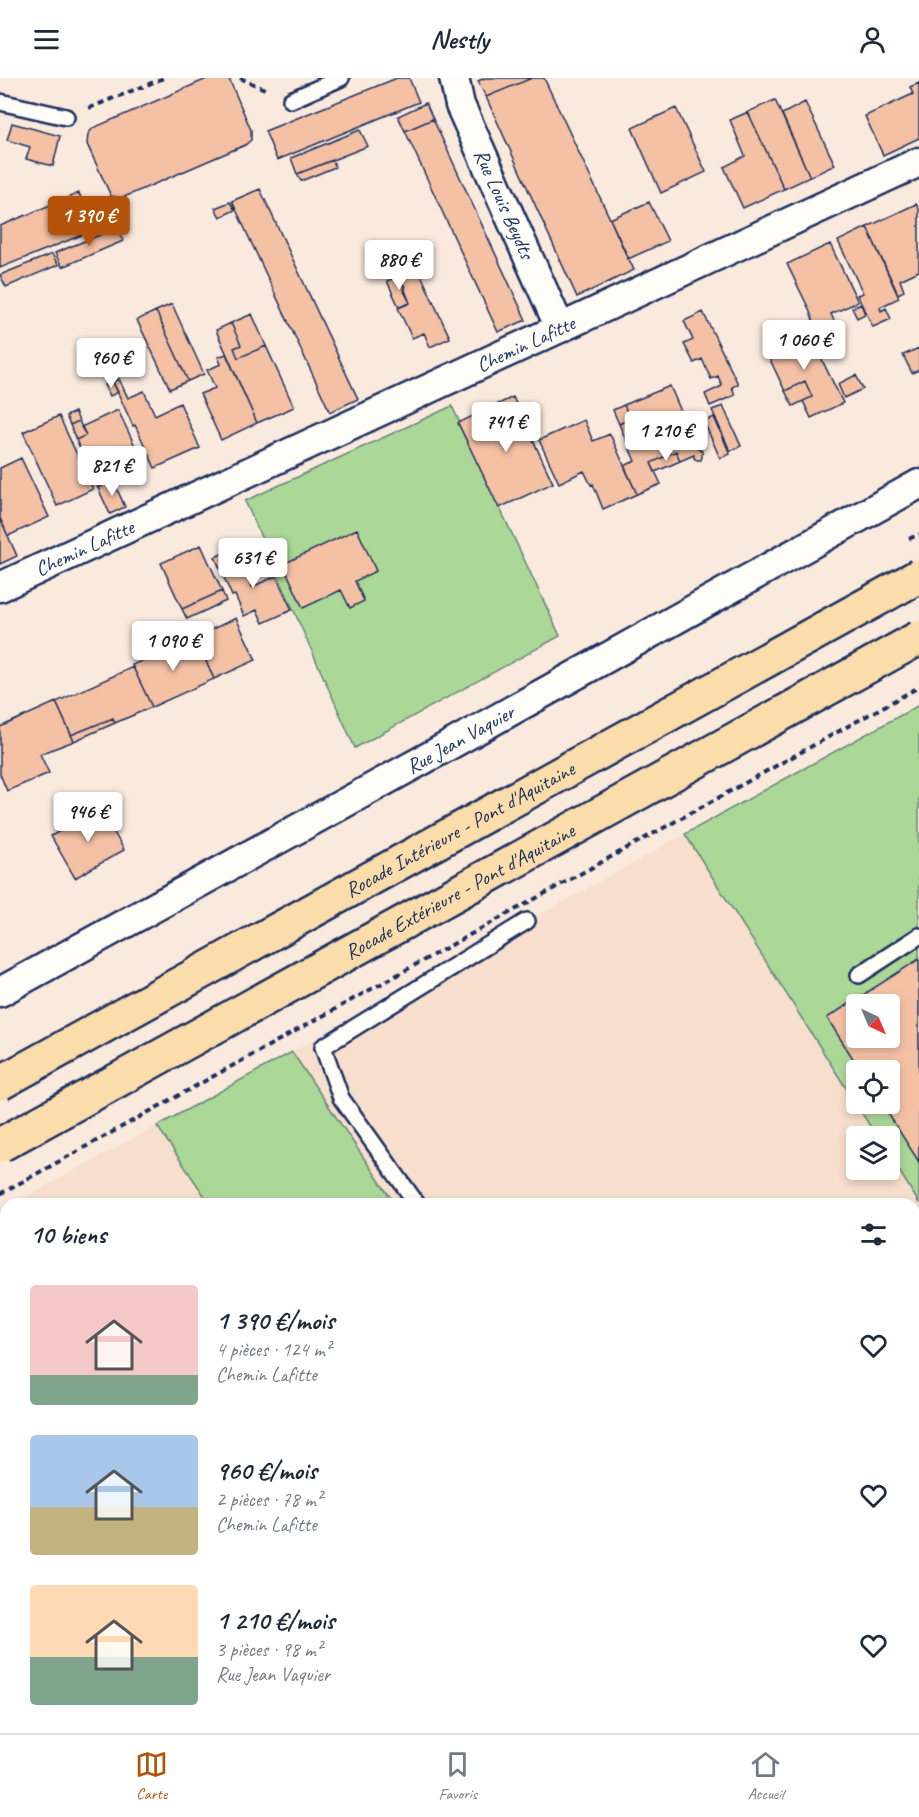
<!DOCTYPE html>
<html lang="fr">
<head>
<meta charset="utf-8">
<style>
  body { margin:0; font-family:Caveat,sans-serif; background:#f2f2f3; color:#1f2937; height:100vh; display:flex; flex-direction:column; font-size:22px; white-space:nowrap }
  * { box-sizing:border-box; margin:0 }
  p { font-size:20px; color:#747a83 }
  .icon { flex:none; width:33px; height:33px; fill:none; stroke:currentColor; stroke-width:2; stroke-linecap:round; stroke-linejoin:round }
  .map { position:relative; flex:1; overflow:hidden }
  .drawer { position:absolute; left:0px; top:1120px; width:920px; height:536px; display:flex; flex-direction:column; background:#fff; border-radius:18px 18px 0 0; box-shadow:0 3px 9px #0003 }
  .drawer>* { flex:none }
  .needle { width:39px; rotate:136deg }
  .fabs { position:absolute; left:846px; top:916px; display:grid; gap:12px }
  .fabs a { display:grid; place-items:center; width:54px; height:54px; border-radius:6px; background:#fff; box-shadow:0 3px 9px #0003; font-size:30px }
  .price { position:absolute; translate:-50% -51px; padding:0 14px; border-radius:6px; background:#fff; color:#222; font-size:20px; line-height:39px; filter:drop-shadow(0 2px 3px #0008) }
  .price::after { content:''; position:absolute; left:50%; top:36px; width:18px; height:14px; margin-left:-9px; background:inherit; clip-path:polygon(0 0,100% 0,50% 100%) }
  .price.current { background:#b45309; color:#fff }
  ul { padding:0; list-style:none }
  li { display:flex; align-items:center; gap:18px; height:150px; padding:0 30px }
  li span { display:grid; place-items:center; flex:none; width:168px; height:120px; border-radius:6px; color:#555 }
  li>.icon { margin-inline-start:auto }
  span .icon { width:72px; height:72px; fill:#fffc; stroke-width:1 }
  li b { font-size:26px }
  h2 { display:flex; justify-content:space-between; align-items:center; height:72px; padding:0 30px; font-size:26px }
  header { display:flex; justify-content:space-between; align-items:center; height:78px; padding:0 30px; background:#fff; font-size:27px; font-weight:700 }
  .dock { display:flex; justify-content:space-around; align-items:center; height:84px; border-top:2px solid #e0e1e3; background:#fff; font-size:16px; color:#747a83 }
  .dock a { display:grid; justify-items:center; gap:3px }
  .dock .current { color:#b45309 }
  .map>svg:first-child { display:block }
</style>
</head>
<body>
<header><svg class="icon" aria-label="menu" viewBox="0 0 24 24"><path d="M4 6h16M4 12h16M4 18h16"/></svg>Nestly<svg class="icon" aria-label="person" viewBox="0 0 24 24"><circle cx="12" cy="8" r="4"/><path d="M4 21q1-7 8-7t8 7"/></svg></header>
<div class="map">
<svg width="919" height="1655" viewBox="0 0 919 1655">
  <rect width="100%" height="100%" fill="#faeade"/>
  <filter id="ink" filterUnits="userSpaceOnUse"><feTurbulence type="fractalNoise" baseFrequency=".0167" numOctaves="2"/><feDisplacementMap in="SourceGraphic" scale="12" xChannelSelector="R" yChannelSelector="G"/><feConvolveMatrix kernelMatrix="1 2 1 2 8 2 1 2 1" color-interpolation-filters="sRGB"/></filter>
  <g filter="url(#ink)">
    <!-- built -->
    <path fill="#f8decd" d="M685,756L877,1059H856V1092H890V1078L919,1125V1655H0V1133L6,1130V1650H914V1126H13L292,974Z"/>
    <!-- green -->
    <path fill="#abd897" stroke="#63847a" stroke-width="1.5" fill-rule="evenodd" d="M452,328L560,558L355,670L245,423Z
      M919,627V1125L890,1078V1059H877L685,756ZM856,927H890V960H856ZM856,993H890V1026H856Z
      M292,974L395,1126H210L157,1048Z
      M0,1193L6,1200V1368L0,1374Z
      M161,1650H273L276,1655H165Z"/>
    <!-- building -->
    <path fill="#f4c1a5" stroke="#1b2f5e" stroke-width="1.5" fill-rule="evenodd" d="M209,0H228L230,3L251,52V62L245,67L122,120L111,118L87,66L88,56L93,50Z
      M397,0H409L419,24L277,82L265,53Z
      M485,0H532L486,19L478,3Z
      M532,0H544L634,192L577,219L486,19Z
      M919,5V60L883,77L865,38L913,16L910,9Z
      M775,22L810,99L784,111L748,34Z
      M805,24L835,87L810,99L782,36Z
      M426,25L433,41L405,53L398,38Z
      M676,30L706,94L661,115L632,50Z
      M748,34L784,111L743,130L724,89L745,78L730,42Z
      M433,41L526,242L498,254L405,53Z
      M12,45L60,58L53,88L26,81L30,69L7,62Z
      M360,52L368,68L297,96L291,80Z
      M333,82L335,89L301,103L297,96Z
      M260,111L358,321L330,334L232,123Z
      M79,115L94,152L0,190V148Z
      M230,124L235,132L220,139L215,130Z
      M649,124L668,163L628,181L610,141Z
      M916,126L919,131V193L900,202L904,213L898,216L867,149Z
      M867,149L899,220L880,229L881,233L886,230L891,241L873,249L857,217L863,215L838,163Z
      M117,150L123,163L62,189L55,175Z
      M830,166L858,224L831,236L840,256L822,264L808,229L787,186Z
      M410,173L450,260L430,269L424,255L412,260L398,230L410,225L403,211L405,210L392,181Z
      M52,176L58,187L6,209L0,197Z
      M399,197L410,225L399,229L387,203Z
      M172,226L204,296L188,303L156,233Z
      M861,226L865,236L857,240L852,230Z
      M156,233L188,303L170,311L137,242Z
      M703,234L738,306L732,309L735,317L710,328L705,316L722,308L718,298L711,301L702,281L694,285L684,266L693,262L684,243Z
      M252,236L266,268L238,280L234,270L241,267L231,245Z
      M231,245L241,267L234,270L238,280L266,268L294,329L257,345L216,252Z
      M806,249L843,325L811,340L803,323L812,319L805,303L785,313L764,269Z
      M919,270V292L912,295L903,277Z
      M226,276L257,345L221,362L200,316L215,310L207,292L221,286L218,279Z
      M856,297L863,311L844,320L838,306Z
      M119,301L128,320L144,313L155,337L180,325L200,370L155,390L135,347L133,348L113,304Z
      M805,303L812,319L793,328L785,313Z
      M113,304L118,314L110,318L105,307Z
      M670,308L697,370L702,373V379L701,382H697L694,380V377L680,383L676,373L651,385L661,406L637,416L624,388L635,383L619,346L630,341L624,327Z
      M513,319L553,405L499,430L458,345Z
      M624,327L630,341L619,346L613,332Z
      M723,328L741,368L730,373L712,332Z
      M118,332L144,387L98,410L76,362L86,357L81,349Z
      M75,334L79,343L70,347L66,338Z
      M59,338L93,411L57,428L23,354Z
      M714,339L730,376L720,380L704,344Z
      M584,342L593,363L610,356L637,416L603,431L593,406L591,407L584,393L559,405L539,362Z
      M79,343L86,357L76,362L70,347Z
      M676,373L680,383L655,394L651,385Z
      M21,380L49,439L8,458L0,440V390Z
      M113,402L125,429L110,436L98,410Z
      M0,440L17,478L0,486Z
      M357,451L376,493L355,503L364,523L350,530L341,512L303,530L283,486Z
      M201,467L222,513L182,531L161,485Z
      M235,470L252,509L276,498L292,532L263,545L257,532L244,538L235,517L232,518L215,479Z
      M222,513L226,523L187,541L182,531Z
      M236,540L256,582L214,601L195,559Z
      M195,559L214,601L152,629L132,587Z
      M133,589L152,629L115,645L113,640L71,657L56,624Z
      M56,624L74,663L40,676L49,695L7,713L0,696V649Z
      M113,640L115,645L74,663L71,657Z
      M100,730L124,772L75,800L51,758Z
      M919,881V1084L882,1026H890V993H861L827,940ZM856,927H890V960H856Z
      M919,1243V1357L914,1360V1247Z
      M765,1650H847L840,1655H769Z"/>
    <g fill="none" stroke-linecap="round" stroke-linejoin="round">
      <!-- lane casing -->
      <g stroke="#1b2f5e" stroke-width="20">
        <path id="lane" d="M291,22L341,0
          M0,24L66,39
          M859,897L919,858
          M417,1126L341,1020L323,969L527,843
          M0,1153L6,1162
          M0,1399L6,1395
          M914,1459L919,1468
          M0,1584L6,1580
          M725,1650L728,1655
          M282,1655L286,1653
          M548,1655L556,1650"/>
      </g>
      <!-- street casing -->
      <g stroke="#1b2f5e" stroke-width="33">
        <g id="street">
          <path id="s1" d="M454,0L460,27L560,250"/>
          <path id="s2" d="M0,509L919,84"/>
          <path id="s3" d="M0,914L421,683L919,406"/>
        </g>
      </g>
      <!-- path -->
      <path stroke="#1b2f5e" stroke-width="4" stroke-dasharray="6 4.5" stroke-linecap="butt" d="M240,0L267,12
        M89,30L164,0"/>
      <!-- lane -->
      <use href="#lane" stroke="#fdfcf7" stroke-width="15"/>
      <!-- street -->
      <use href="#street" stroke="#fdfcf7" stroke-width="28"/>
      <!-- highway-bridge casing -->
      <g stroke="#1b2f5e" stroke-width="38" stroke-linecap="butt">
        <g id="highway-bridge">
          <path id="s4" d="M0,1005L919,498"/>
          <path id="s5" d="M0,1067L919,560"/>
        </g>
      </g>
      <!-- path-bridge -->
      <path stroke="#1b2f5e" stroke-width="4" stroke-dasharray="6 4.5" stroke-linecap="butt" d="M909,461L919,456
        M0,1116L919,609"/>
      <!-- highway-bridge -->
      <use href="#highway-bridge" stroke="#fbddab" stroke-width="33"/>
    </g>
  </g>
  <g text-anchor="middle" stroke-width="4.5" stroke-linejoin="round" paint-order="stroke">
    <!-- street labels -->
    <g font-size="21" fill="#1b2f5e" stroke="#fdfcf7">
      <text dy="7" stroke="none"><textPath href="#s1" startOffset="136">Rue Louis Beydts</textPath></text>
      <text dy="7" stroke="none"><textPath href="#s2" startOffset="579">Chemin Lafitte</textPath></text>
      <text dy="7" stroke="none"><textPath href="#s2" startOffset="93">Chemin Lafitte</textPath></text>
      <text dy="7" stroke="none"><textPath href="#s3" startOffset="525">Rue Jean Vaquier</textPath></text>
      <text dy="7" stroke="none"><textPath href="#s4" startOffset="525">Rocade Intérieure - Pont d'Aquitaine</textPath></text>
      <text dy="7" stroke="none"><textPath href="#s5" startOffset="525">Rocade Extérieure - Pont d'Aquitaine</textPath></text>
    </g>
  </g>
</svg>
<div class="fabs">
<a><svg class="needle" viewBox="-14 -14 28 28"><path d="M0-13l5 13h-10z" fill="#e53935"/><path d="M0 13l5-13h-10z" fill="#747a83"/></svg></a>
<a><svg class="icon" aria-label="locate" viewBox="0 0 24 24"><circle cx="12" cy="12" r="6"/><path d="M12 2v4M12 18v4M2 12h4M18 12h4"/></svg></a>
<a><svg class="icon" aria-label="layers" viewBox="0 0 24 24"><path d="M12 4l9 5-9 5-9-5zM3 14l9 5 9-5"/></svg></a>
</div>
<b class="price current" style="left:89px;top:169px">1 390 €</b>
<b class="price" style="left:399px;top:213px">880 €</b>
<b class="price" style="left:804px;top:293px">1 060 €</b>
<b class="price" style="left:111px;top:311px">960 €</b>
<b class="price" style="left:506px;top:375px">741 €</b>
<b class="price" style="left:666px;top:384px">1 210 €</b>
<b class="price" style="left:112px;top:419px">821 €</b>
<b class="price" style="left:253px;top:511px">631 €</b>
<b class="price" style="left:173px;top:594px">1 090 €</b>
<b class="price" style="left:88px;top:765px">946 €</b>
<section class="drawer">
<h2>10 biens<svg class="icon" aria-label="filters" viewBox="0 0 24 24"><path d="M4 7h16M4 17h16"/><circle cx="9" cy="7" r="2"/><circle cx="15" cy="17" r="2"/></svg></h2>
<ul>
<li><span style="background:linear-gradient(#f6c9c9 75%,#7fa58c 0)"><svg class="icon" aria-label="home" viewBox="0 0 24 24"><path d="M3 11l9-7 9 7M6 9v11h12V9"/></svg></span><div><b>1 390 €/mois</b><p>4 pièces · 124 m²</p><p>Chemin Lafitte</p></div><svg class="icon" aria-label="heart" viewBox="0 0 24 24"><path d="M12 20l-8-8c-3-5 5-10 8-4 3-6 11-1 8 4z"/></svg></li>
<li><span style="background:linear-gradient(#a9c7e8 60%,#c2b280 0)"><svg class="icon" aria-label="home" viewBox="0 0 24 24"><path d="M3 11l9-7 9 7M6 9v11h12V9"/></svg></span><div><b>960 €/mois</b><p>2 pièces · 78 m²</p><p>Chemin Lafitte</p></div><svg class="icon" aria-label="heart" viewBox="0 0 24 24"><path d="M12 20l-8-8c-3-5 5-10 8-4 3-6 11-1 8 4z"/></svg></li>
<li><span style="background:linear-gradient(#ffd9b3 60%,#7fa58c 0)"><svg class="icon" aria-label="home" viewBox="0 0 24 24"><path d="M3 11l9-7 9 7M6 9v11h12V9"/></svg></span><div><b>1 210 €/mois</b><p>3 pièces · 98 m²</p><p>Rue Jean Vaquier</p></div><svg class="icon" aria-label="heart" viewBox="0 0 24 24"><path d="M12 20l-8-8c-3-5 5-10 8-4 3-6 11-1 8 4z"/></svg></li>
</ul>
</section>
</div>
<nav class="dock">
<a class="current"><svg class="icon" aria-label="map" viewBox="0 0 24 24"><path d="M3 6l6-2 6 2 6-2v14l-6 2-6-2-6 2zM9 4v14M15 6v14"/></svg>Carte</a>
<a><svg class="icon" aria-label="saved" viewBox="0 0 24 24"><path d="M7 4h10v16l-5-4-5 4z"/></svg>Favoris</a>
<a><svg class="icon" aria-label="home" viewBox="0 0 24 24"><path d="M3 11l9-7 9 7M6 9v11h12V9"/></svg>Accueil</a>
</nav>
</body>
</html>
